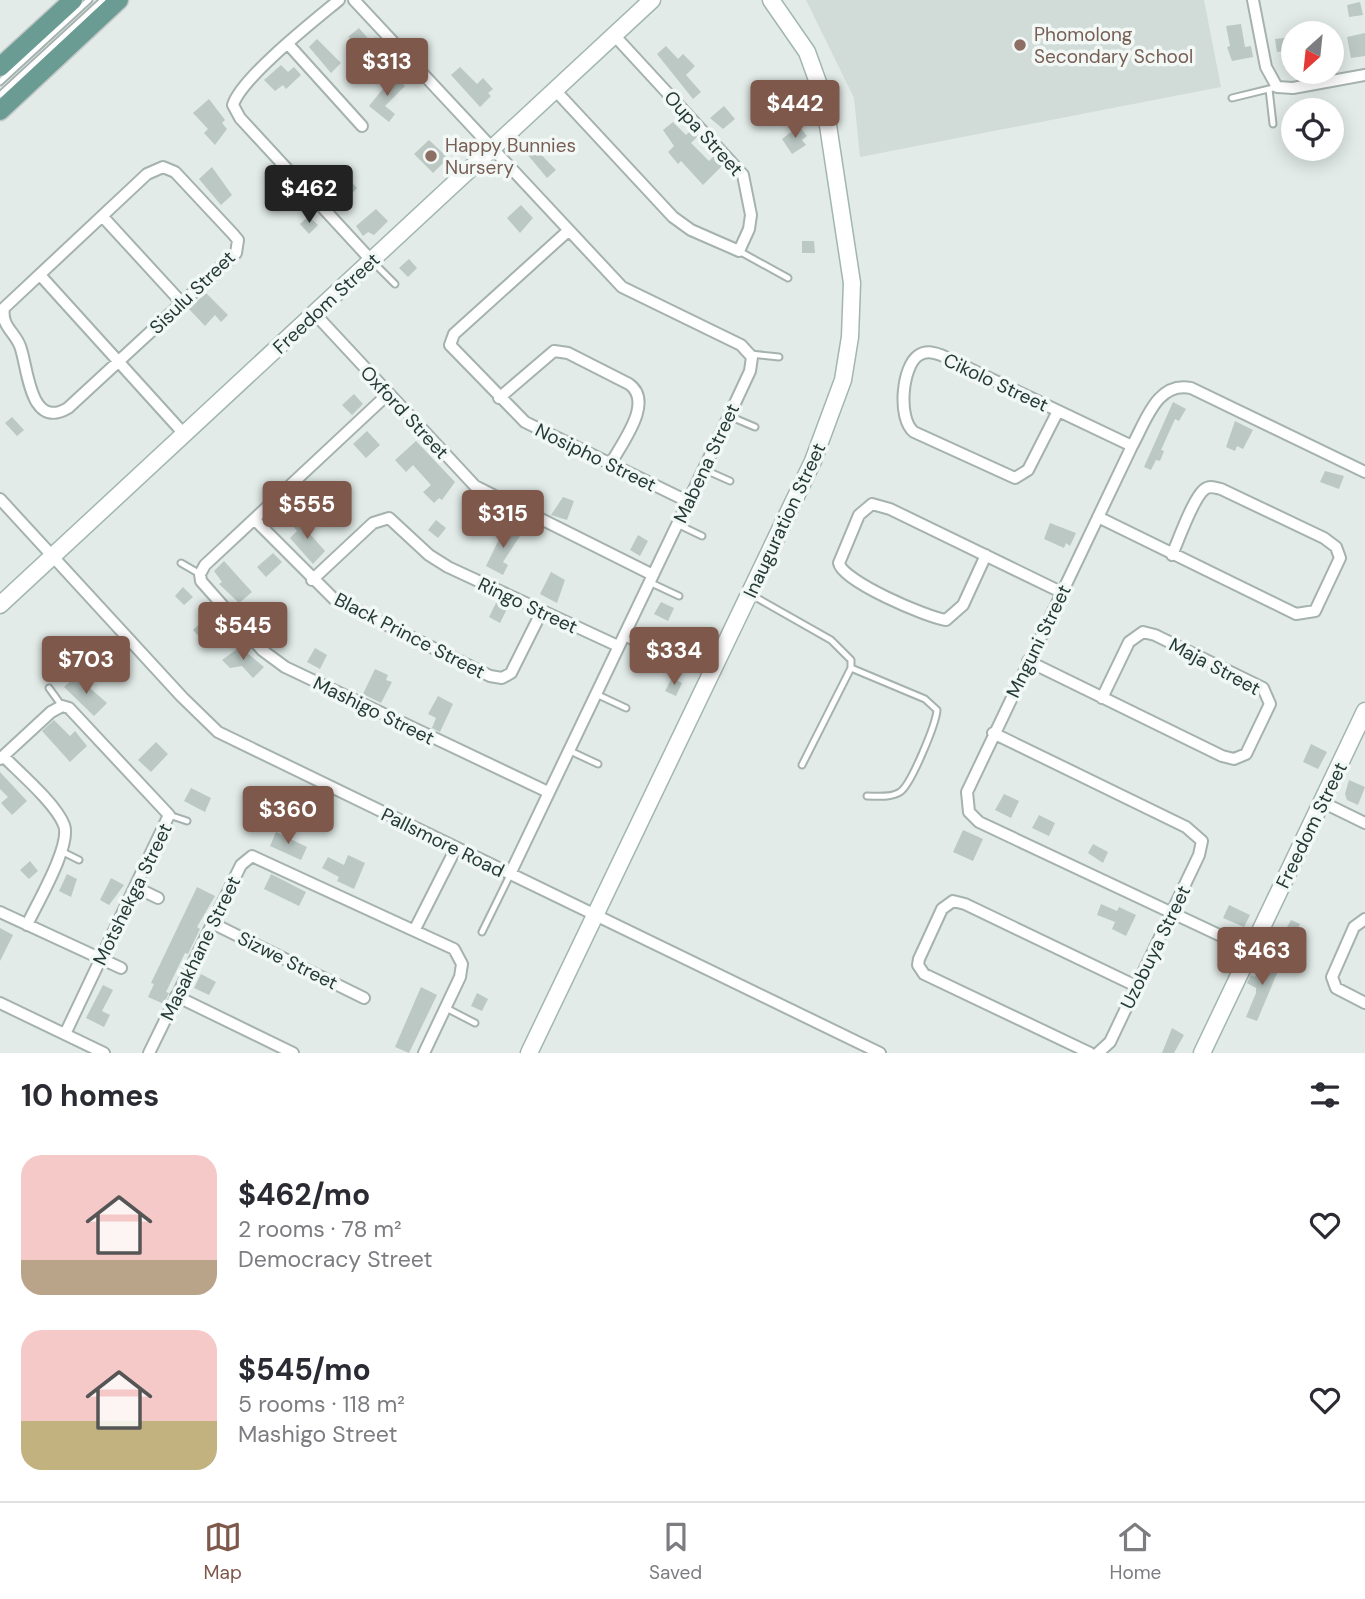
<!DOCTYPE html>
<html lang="en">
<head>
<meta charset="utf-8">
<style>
  body { margin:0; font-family:"DM Sans",sans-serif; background:#f2f2f3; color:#2b2b33; height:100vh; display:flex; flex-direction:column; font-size:26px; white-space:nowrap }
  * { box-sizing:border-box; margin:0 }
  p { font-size:23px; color:#7c7c81 }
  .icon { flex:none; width:38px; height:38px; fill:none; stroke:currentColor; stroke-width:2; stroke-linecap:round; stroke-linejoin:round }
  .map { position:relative; height:1053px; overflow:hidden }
  .drawer { display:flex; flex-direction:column; background:#fff; flex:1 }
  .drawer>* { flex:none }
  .needle { width:46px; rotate:207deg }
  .tools { position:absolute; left:1281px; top:21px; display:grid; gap:14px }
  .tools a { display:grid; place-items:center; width:63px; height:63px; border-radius:50%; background:#fff; box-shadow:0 4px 18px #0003; font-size:35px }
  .price { position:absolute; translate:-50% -60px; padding:0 16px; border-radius:7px; background:#7e584a; color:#fff; font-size:23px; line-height:46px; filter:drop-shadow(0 2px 4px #0008) }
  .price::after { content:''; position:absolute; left:50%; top:42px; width:21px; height:16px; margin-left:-10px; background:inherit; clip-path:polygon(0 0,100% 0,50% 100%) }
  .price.selected { background:#222; color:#fff }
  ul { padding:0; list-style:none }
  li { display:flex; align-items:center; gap:21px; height:175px; padding:0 21px }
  li span { display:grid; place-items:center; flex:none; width:196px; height:140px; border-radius:21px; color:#555 }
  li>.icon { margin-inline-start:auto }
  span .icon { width:84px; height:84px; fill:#fffc; stroke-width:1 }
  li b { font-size:30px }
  h2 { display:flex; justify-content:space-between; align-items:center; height:84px; padding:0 21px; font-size:30px }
  .dock { display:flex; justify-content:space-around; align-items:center; height:98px; border-top:2px solid #e1e1e2; background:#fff; font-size:19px; color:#7c7c81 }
  .dock a { display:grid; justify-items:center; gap:4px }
  .dock .selected { color:#7e584a }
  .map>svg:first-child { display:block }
</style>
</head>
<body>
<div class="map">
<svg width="1365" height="1053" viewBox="0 0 1365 1053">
  <rect width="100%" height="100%" fill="#e2ebe8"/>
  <!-- built -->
  <path fill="#d1dbd7" d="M806,0H1204L1221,87L860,157L854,98Z"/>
  <!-- building -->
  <path fill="#bbc8c4" d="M1360,2L1363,15L1349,17L1347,5Z
    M1241,24L1245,47L1251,46L1253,57L1232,61L1227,47L1230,46L1226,26Z
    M359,28L371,42L376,37L388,50L376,61L348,37Z
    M1365,33V56L1351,58L1347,37Z
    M1293,37V50L1277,52L1275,39Z
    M317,39L341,63L331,73L309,47Z
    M666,46L678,59L683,54L695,66L686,75L701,92L693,99L657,54Z
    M281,65L288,72L294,67L301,75L286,89L283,85L275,91L264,80Z
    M460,67L477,84L483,78L493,89L488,93L491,96L480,107L451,75Z
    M394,75L405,86L385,106L395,114L389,122L369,106Z
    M209,99L225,120L222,123L227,129L215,145L204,133L208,129L193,113Z
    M724,106L735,119L723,129L710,118Z
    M673,122L686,135L691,130L697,137L691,143L709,161L714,156L723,165L703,185L681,161L678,164L668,152L674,146L663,130Z
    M799,126L807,136L802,140L806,145L792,154L782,139Z
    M429,140L448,158L433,173L414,154Z
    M529,142L556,170L547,178L522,148Z
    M212,167L232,195L221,205L199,179Z
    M345,175L357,188L339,208L327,191Z
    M521,205L533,218L520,233L507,218Z
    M376,209L388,221L374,235L368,232L363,236L356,226Z
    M309,216L318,225L309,234L300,224Z
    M802,241H814L815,253H802Z
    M409,259L417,268L408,277L399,268Z
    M206,293L228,315L221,322L215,315L205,326L189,309Z
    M354,394L363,404L352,415L342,405Z
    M1173,402L1186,409L1179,421L1175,419L1161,450L1164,451L1160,461L1156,460L1151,470L1144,467Z
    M12,417L24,430L17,436L5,423Z
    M1235,421L1253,430L1243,449L1237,446L1235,451L1226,447Z
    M367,431L380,445L366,458L353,444Z
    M416,441L455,482L442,500L439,498L434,503L423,492L431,485L413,465L406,472L395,460Z
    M1325,471L1344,476L1339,489L1320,482Z
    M563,497L574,501L567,520L551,515Z
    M304,517L315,529L310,534L325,551L313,564L290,538L297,531L294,527Z
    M436,520L446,528L438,538L428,530Z
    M1050,523L1076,533L1070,546L1066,543L1064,548L1044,539Z
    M506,525L522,533L503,562L508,565L503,575L486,566Z
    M638,535L648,541L640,556L630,550Z
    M273,553L282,562L266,577L257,567Z
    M224,561L252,592L239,603L219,584L222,582L214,571Z
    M551,572L565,580L557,603L540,594Z
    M183,587L193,597L184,605L175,596Z
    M661,602L674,608L668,621L654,614Z
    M496,603L507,609L500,623L489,617Z
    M211,613L221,623L205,643L193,630Z
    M240,647L264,667L253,678L242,666L230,668L222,660Z
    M315,648L327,655L320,669L307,662Z
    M375,669L388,675L386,680L392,682L381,703L363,694Z
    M76,676L107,703L94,716L64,687Z
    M672,678L682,683L676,696L665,691Z
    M438,696L453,704L440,732L432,728L436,718L428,714Z
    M54,720L70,736L75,731L87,746L70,762L42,731Z
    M156,742L168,754L151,772L138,760Z
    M1311,744L1327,752L1318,769L1303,762Z
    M0,772L27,801L12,815L1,803L8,797L0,789Z
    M1349,780L1365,787L1358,805L1347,800L1345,794Z
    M191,788L211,798L205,812L184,801Z
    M1004,794L1019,801L1011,818L995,810Z
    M1039,815L1055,823L1049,836L1032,828Z
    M963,830L983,839L973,861L953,852Z
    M276,832L307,847L301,860L270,846Z
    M1093,844L1108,852L1103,863L1088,853Z
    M348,855L365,863L354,889L337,881L339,877L322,868L328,857L344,865Z
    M30,861L38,871L29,879L20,870Z
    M67,874L77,879L71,897L59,891Z
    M271,874L306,892L299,906L264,889Z
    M111,878L124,885L109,905L100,900Z
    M197,887L215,896L197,927L200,929L188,954L185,953L166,992L169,993L164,1004L148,997L154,984L151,983Z
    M1101,904L1117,911L1119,907L1136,915L1126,936L1112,929L1115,922L1097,915Z
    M1229,905L1250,915L1244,927L1223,918Z
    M1291,920L1300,924L1292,941L1282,936Z
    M0,928L13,935L0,961Z
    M1264,958L1280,966L1257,1021L1246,1017L1256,993V988L1247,983L1251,975L1255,977Z
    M201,974L216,982L209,995L194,988Z
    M103,985L113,990L102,1011L110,1015L104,1027L86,1018Z
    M421,987L437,995L409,1053L395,1047Z
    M477,993L488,999L482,1011L471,1006Z
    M1172,1028L1184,1035L1174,1053H1162Z"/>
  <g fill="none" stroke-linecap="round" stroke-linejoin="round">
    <!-- lane casing -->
    <g stroke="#a5b2af" stroke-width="9">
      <path id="lane" d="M0,82L89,0
        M1269,89L1273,124
        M0,95L103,0
        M1232,98L1277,87
        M739,251L788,278
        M372,261L395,284
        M751,354L779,357
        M729,416L755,427
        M703,469L730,481
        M677,524L702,536
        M181,563L200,574
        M649,582L679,596
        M750,594L831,640L851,660V668L802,765
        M623,637L653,652
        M851,668L925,699L937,710C936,724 911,785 900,792C891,798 877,796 867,796
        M49,688L62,706
        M596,694L626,708
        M568,750L598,764
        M169,815L187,821
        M61,851L79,860
        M482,932L510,875
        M446,1008L475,1023"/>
    </g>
    <!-- street casing -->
    <g stroke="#a5b2af" stroke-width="14">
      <path id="street" d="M339,0C315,20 241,78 233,105L240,118L371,260
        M354,0L622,287L741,345L752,357L750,371L729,416L510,874
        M1253,0L1266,67L1277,87L1293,88L1365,75
        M288,44L362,126
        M554,89L673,217L691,230L739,251L749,229L751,215L743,175L614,35
        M163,167L175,172L233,234L238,240L236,253L68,408C29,431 28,366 20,346C14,331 1,326 4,308L147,174Z
        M103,217L182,303
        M568,231L454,334L450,345L525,422L687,501
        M40,275L185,435
        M315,314L475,486L653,575
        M388,394L205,565L200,574L201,581L262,650L285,667L548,792
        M499,398L554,351L568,353L629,384C655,402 621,444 610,465
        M1058,411L1028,470L1015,478L914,432C897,419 902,365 919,355C927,350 934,353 941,355L1132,446
        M0,499L182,697L218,732L880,1053
        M1098,517L1296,614L1315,611L1340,558L1336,547L1324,538L1221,489C1216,488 1210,485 1205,489C1194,496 1178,541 1172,555
        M255,520L334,599L490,676L502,678L511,673L542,611
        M986,555L963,605L946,620C926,617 842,581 839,563L859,515L872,504L890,509L1061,592
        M312,580L373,523L389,518L429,555L448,567L618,646
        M1028,661L1222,756L1234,759L1246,754L1270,704L1263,688L1155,635L1143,632L1129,642L1102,698
        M993,733L1186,827L1202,841L1199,855L1110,1042L1098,1053
        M3,756C20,773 56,804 64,825C72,845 36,905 27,925
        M0,759L51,712L62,706L69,708L169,815L65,1034
        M1322,802L1365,823
        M137,888L158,898
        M0,912L121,968
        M1365,919L1354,927L1332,977L1336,988L1365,1003
        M212,923L364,998
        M415,929L456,848
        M1251,950L979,822L969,812L967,792L1132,446C1146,421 1157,381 1191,388L1365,472
        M176,996L293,1053
        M0,1003L104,1053
        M149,1053L241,865L252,856L454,949L462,964L460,977L424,1053
        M1090,1053L924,974L918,965L919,959L942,909L953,901L965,904L1136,986"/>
    </g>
    <!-- secondary casing -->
    <g stroke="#a2b6b0" stroke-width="19">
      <path id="secondary" d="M0,605L652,0
        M529,1053L813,461L843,380L850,337L852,283L824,99L807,52L771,0
        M1202,1053L1365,711"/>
    </g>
    <!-- primary casing -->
    <g stroke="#c2c8c7" stroke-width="21">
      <path id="primary" d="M0,67L73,0
        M0,111L119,0"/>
    </g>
    <!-- lane -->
    <use href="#lane" stroke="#fff" stroke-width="5"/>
    <!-- street -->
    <use href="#street" stroke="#fff" stroke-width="10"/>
    <!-- secondary -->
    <use href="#secondary" stroke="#fff" stroke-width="16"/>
    <!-- primary -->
    <use href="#primary" stroke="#6b9c93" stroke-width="18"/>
  </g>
  <!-- markers -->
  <g fill="#8d6e63" stroke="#f2f8f5" stroke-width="2.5">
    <circle cx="1020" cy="45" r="7"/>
    <circle cx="431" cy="156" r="7"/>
  </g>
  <g text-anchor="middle" stroke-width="7" stroke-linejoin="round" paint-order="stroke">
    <!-- education labels -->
    <g font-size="19" fill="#785e54" stroke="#f2f8f5" text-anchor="start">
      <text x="1034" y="41">Phomolong<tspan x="1034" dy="22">Secondary School</tspan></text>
      <text x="445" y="152">Happy Bunnies<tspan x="445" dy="22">Nursery</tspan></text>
    </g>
    <!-- street labels -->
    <g font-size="19" fill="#243a36" stroke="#f2f8f5">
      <text transform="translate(704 133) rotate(48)" y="7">Oupa Street</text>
      <text transform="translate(192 292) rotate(-44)" y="7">Sisulu Street</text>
      <text transform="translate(326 303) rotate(-43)" y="7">Freedom Street</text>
      <text transform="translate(996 382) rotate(25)" y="7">Cikolo Street</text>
      <text transform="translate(405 412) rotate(47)" y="7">Oxford Street</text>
      <text transform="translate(596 457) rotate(26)" y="7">Nosipho Street</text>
      <text transform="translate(706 463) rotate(-65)" y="7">Mabena Street</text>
      <text transform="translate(784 520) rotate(-65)" y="7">Inauguration Street</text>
      <text transform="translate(528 605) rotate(25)" y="7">Ringo Street</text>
      <text transform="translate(410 635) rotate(27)" y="7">Black Prince Street</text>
      <text transform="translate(1038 641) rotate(-64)" y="7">Mnguni Street</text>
      <text transform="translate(1215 666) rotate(28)" y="7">Maja Street</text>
      <text transform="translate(374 710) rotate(26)" y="7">Mashigo Street</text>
      <text transform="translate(1311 825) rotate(-64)" y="7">Freedom Street</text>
      <text transform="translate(443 842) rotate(26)" y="7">Pallsmore Road</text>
      <text transform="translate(132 894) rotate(-64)" y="7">Motshekga Street</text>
      <text transform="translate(1155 947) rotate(-64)" y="7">Uzobuya Street</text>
      <text transform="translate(200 948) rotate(-64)" y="7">Masakhane Street</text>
      <text transform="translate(288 960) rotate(26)" y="7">Sizwe Street</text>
    </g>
  </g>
</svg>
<div class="tools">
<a><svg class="needle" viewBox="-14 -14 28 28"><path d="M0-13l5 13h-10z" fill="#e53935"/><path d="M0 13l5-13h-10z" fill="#7c7c81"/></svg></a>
<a><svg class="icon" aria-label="locate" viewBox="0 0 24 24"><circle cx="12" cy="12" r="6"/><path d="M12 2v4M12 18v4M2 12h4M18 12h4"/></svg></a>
</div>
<b class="price" style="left:387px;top:98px">$313</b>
<b class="price" style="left:795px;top:140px">$442</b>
<b class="price selected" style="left:309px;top:225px">$462</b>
<b class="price" style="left:307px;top:541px">$555</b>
<b class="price" style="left:503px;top:550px">$315</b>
<b class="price" style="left:243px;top:662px">$545</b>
<b class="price" style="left:674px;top:687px">$334</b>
<b class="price" style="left:86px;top:696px">$703</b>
<b class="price" style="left:288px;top:846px">$360</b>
<b class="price" style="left:1262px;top:987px">$463</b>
</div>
<section class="drawer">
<h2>10 homes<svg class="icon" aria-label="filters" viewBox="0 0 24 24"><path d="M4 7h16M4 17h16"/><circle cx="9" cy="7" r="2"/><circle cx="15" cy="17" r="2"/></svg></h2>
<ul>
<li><span style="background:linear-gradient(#f6c9c9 75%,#b9a48a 0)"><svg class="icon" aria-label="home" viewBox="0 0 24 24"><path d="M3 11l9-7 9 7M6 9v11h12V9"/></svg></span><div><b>$462/mo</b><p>2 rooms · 78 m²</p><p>Democracy Street</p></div><svg class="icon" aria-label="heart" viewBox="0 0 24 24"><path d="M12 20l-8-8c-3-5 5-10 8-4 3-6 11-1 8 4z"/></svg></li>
<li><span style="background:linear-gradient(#f6c9c9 65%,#c2b280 0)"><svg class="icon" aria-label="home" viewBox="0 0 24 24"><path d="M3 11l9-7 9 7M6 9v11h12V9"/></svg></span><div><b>$545/mo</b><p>5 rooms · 118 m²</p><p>Mashigo Street</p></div><svg class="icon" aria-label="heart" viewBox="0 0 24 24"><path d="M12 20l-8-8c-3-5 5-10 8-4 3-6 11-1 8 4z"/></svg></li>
</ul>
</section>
<nav class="dock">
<a class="selected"><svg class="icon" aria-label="map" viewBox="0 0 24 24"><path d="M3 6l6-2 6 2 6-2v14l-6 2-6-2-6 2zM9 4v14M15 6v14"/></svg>Map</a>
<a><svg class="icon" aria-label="saved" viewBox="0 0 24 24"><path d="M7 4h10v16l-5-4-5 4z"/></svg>Saved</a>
<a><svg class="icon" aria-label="home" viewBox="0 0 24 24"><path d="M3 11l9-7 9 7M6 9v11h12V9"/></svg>Home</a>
</nav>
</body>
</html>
